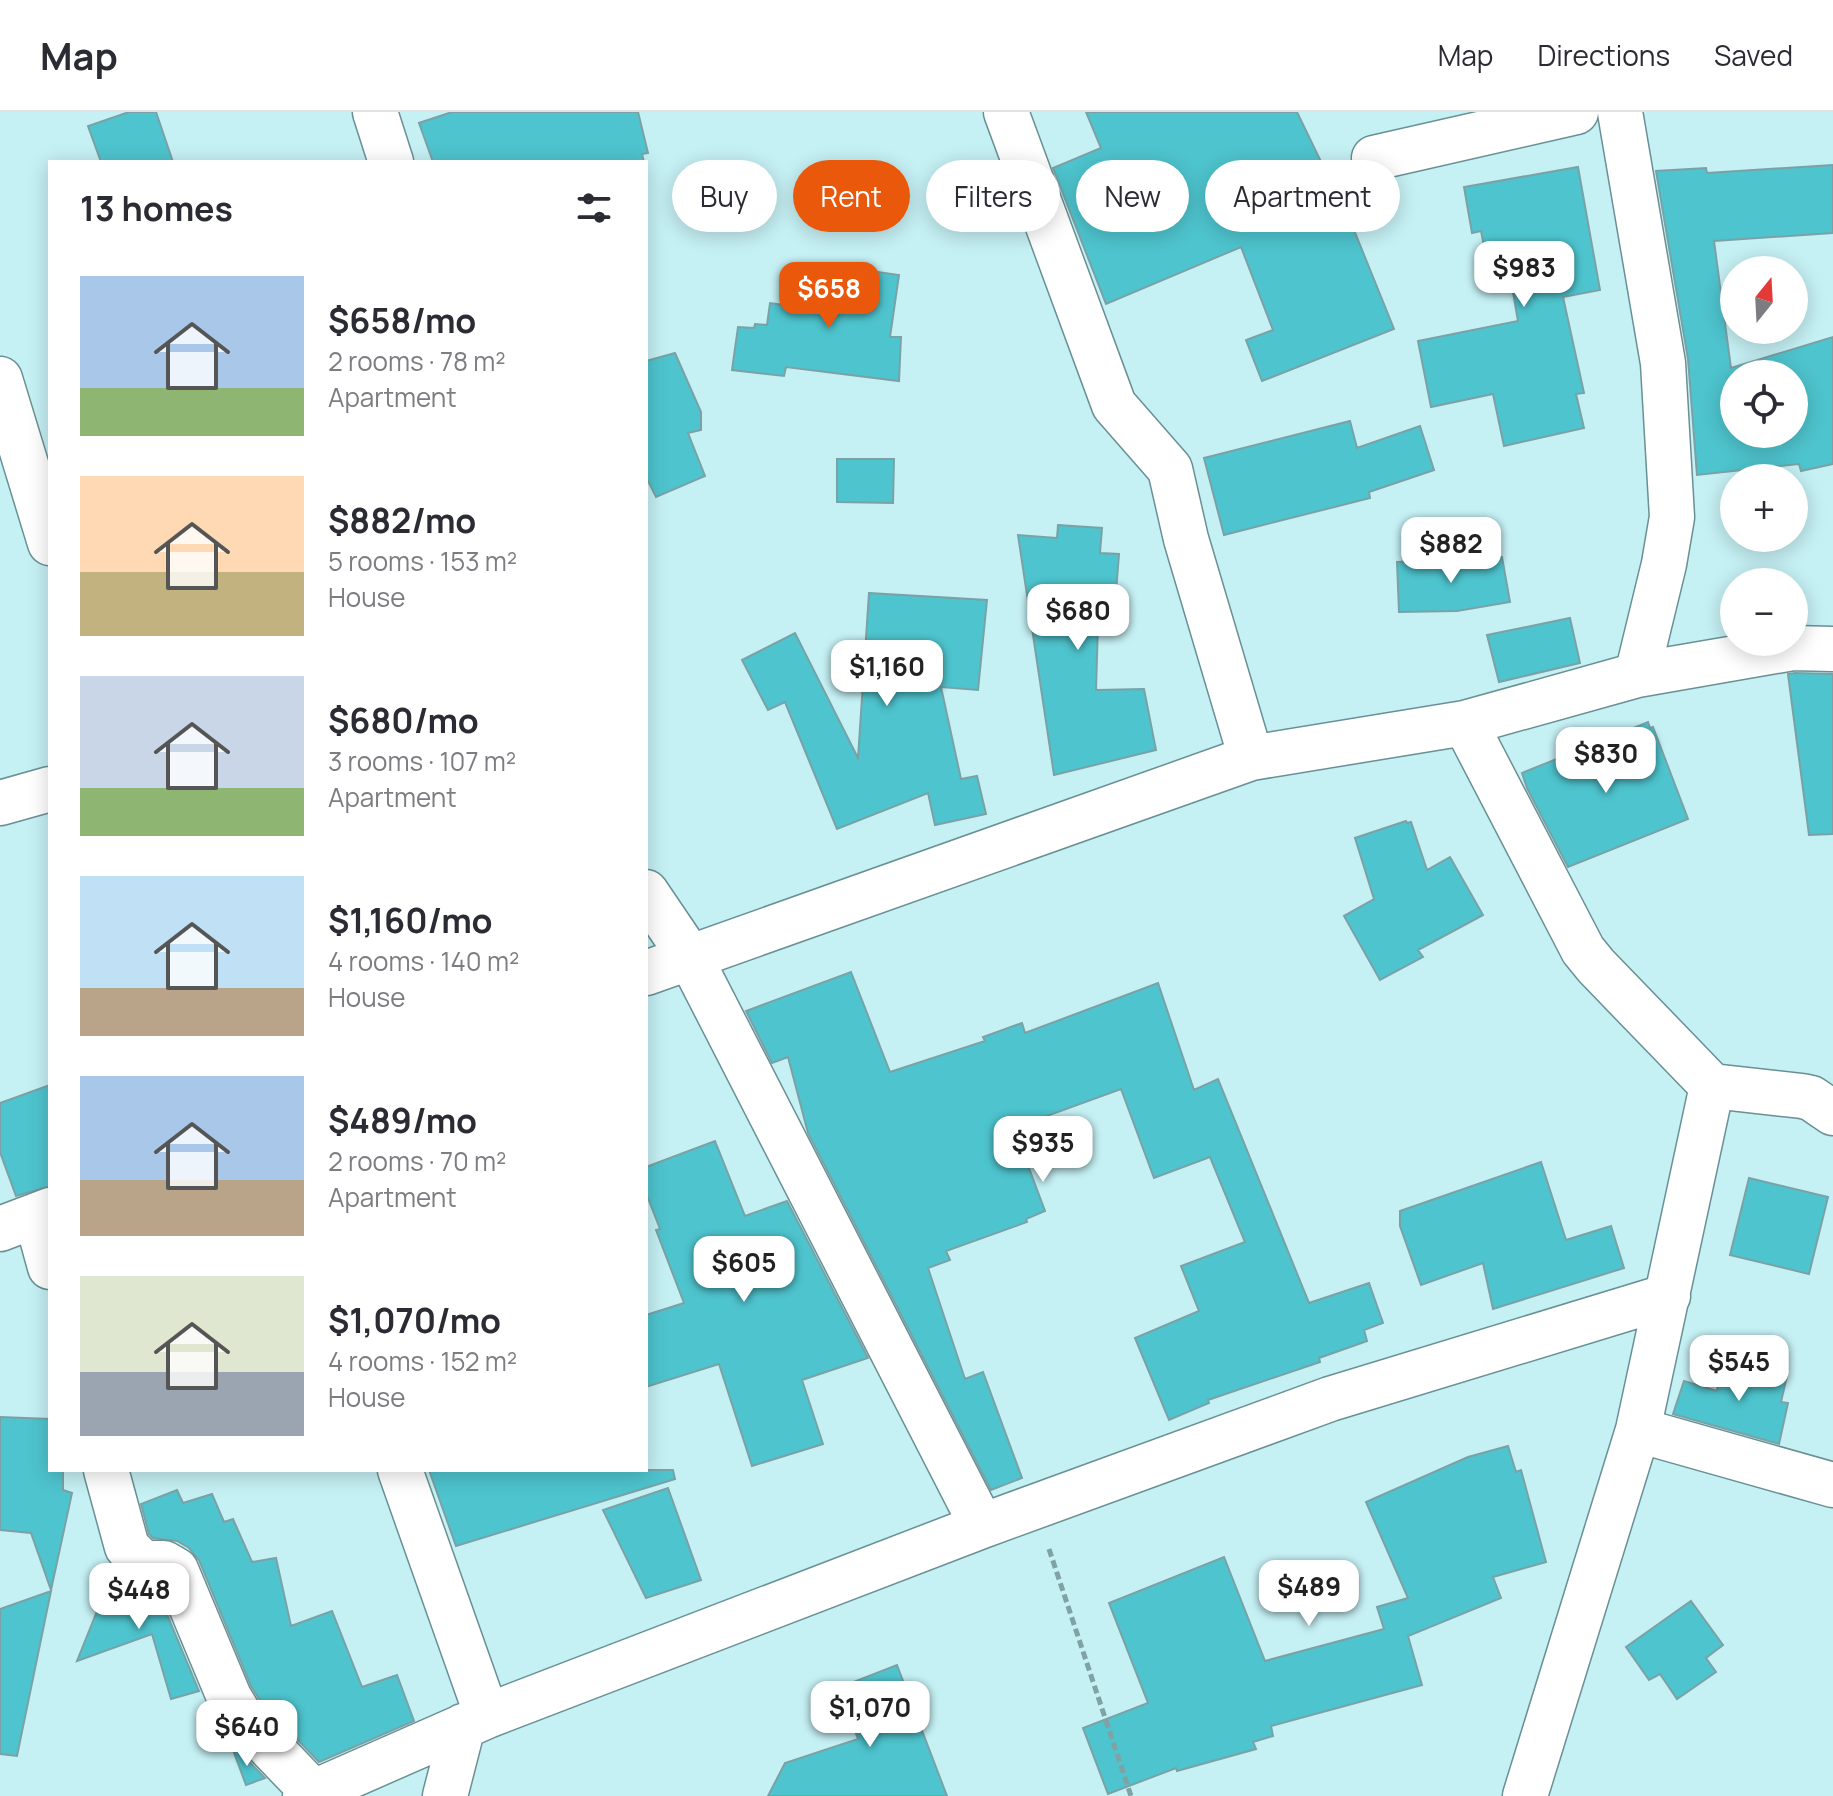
<!DOCTYPE html>
<html lang="en">
<head>
<meta charset="utf-8">
<style>
  body { margin:0; font-family:Manrope,sans-serif; background:#f2f2f3; color:#2b2b33; height:100vh; display:flex; flex-direction:column; font-size:30px; white-space:nowrap }
  * { box-sizing:border-box; margin:0 }
  p { font-size:26px; color:#7c7c81 }
  .icon { flex:none; width:44px; height:44px; fill:none; stroke:currentColor; stroke-width:2; stroke-linecap:round; stroke-linejoin:round }
  .map { position:relative; flex:1; overflow:hidden }
  .drawer { position:absolute; left:48px; top:48px; width:600px; height:1312px; display:flex; flex-direction:column; background:#fff; border-radius:0px; box-shadow:0 4px 20px #0003 }
  .drawer>* { flex:none }
  .top-card { position:absolute; left:672px; top:48px; width:760px; height:72px; display:flex; gap:16px }
  .needle { width:52px; rotate:18deg }
  .controls { position:absolute; left:1720px; top:144px; display:grid; gap:16px }
  .controls a { display:grid; place-items:center; width:88px; height:88px; border-radius:50%; background:#fff; box-shadow:0 4px 20px #0003; font-size:40px }
  .price { position:absolute; translate:-50% -68px; padding:0 18px; border-radius:16px; background:#fff; color:#222; font-size:26px; line-height:52px; filter:drop-shadow(0 2px 4px #0008) }
  .price::after { content:''; position:absolute; left:50%; top:48px; width:24px; height:18px; margin-left:-12px; background:inherit; clip-path:polygon(0 0,100% 0,50% 100%) }
  .price.current { background:#ea580c; color:#fff }
  ul { padding:0; list-style:none }
  li { display:flex; align-items:center; gap:24px; height:200px; padding:0 32px }
  li span { display:grid; place-items:center; flex:none; width:224px; height:160px; border-radius:0px; color:#555 }
  li>.icon { margin-inline-start:auto }
  span .icon { width:96px; height:96px; fill:#fffc; stroke-width:1 }
  li b { font-size:34px }
  h2 { display:flex; justify-content:space-between; align-items:center; height:96px; padding:0 32px; font-size:34px }
  .tag { padding:0 28px; border-radius:36px; background:#fff; box-shadow:0 4px 20px #0003; font-size:28px; line-height:72px }
  .tag.current { background:#ea580c; color:#fff }
  header { display:flex; align-items:center; gap:48px; box-sizing:border-box; height:112px; padding:0 40px; background:#fff; border-bottom:2px solid #e1e1e2 }
  header strong { font-size:38px }
  nav { display:flex; gap:44px; margin-inline-start:auto; font-size:28px }
  .map>svg:first-child { display:block }
</style>
</head>
<body>
<header>
<strong>Map</strong>
<nav><a>Map</a><a>Directions</a><a>Saved</a></nav>
</header>
<div class="map">
<svg width="1833" height="1684" viewBox="0 0 1833 1684">
  <rect width="100%" height="100%" fill="#c5f0f4"/>
  <!-- building -->
  <path fill="#4ec4ce" stroke="#7aa2a6" stroke-width="2" fill-rule="evenodd" d="M129,0H156L173,50H101L88,14Z
    M452,0H638L648,41L642,42L644,50H433L419,11Z
    M1086,0H1297L1354,118L1394,217L1262,269L1246,228L1273,218L1241,135L1106,192L1053,56L1101,36Z
    M1833,53V121L1714,129L1731,256L1833,225V352L1801,359L1799,352L1697,363L1688,247L1656,59L1706,56L1707,61ZM1734,262H1794V322H1734Z
    M1578,55L1600,178L1563,185L1584,281L1576,282L1584,316L1504,334L1493,282L1431,295L1418,229L1518,209L1506,140L1486,144L1481,119L1472,121L1464,75Z
    M830,153L899,163L890,225H901L899,269L786,255L784,264L732,258L738,215L754,216L755,212L767,213L770,191L817,197L821,154L829,155Z
    M675,241L701,300V318L688,321L705,364L656,385L646,365V249Z
    M1350,309L1357,336L1420,314L1434,358L1369,380L1370,386L1224,423L1204,346Z
    M837,347H894L893,391L837,390Z
    M1058,413L1102,416L1100,441L1119,442L1116,480L1099,479L1096,578L1144,577L1156,638L1054,663L1018,423L1057,426Z
    M1502,445L1510,490L1457,499L1399,500L1397,450Z
    M869,481L987,488L978,578L941,575L961,667L977,664L986,702L935,713L928,681L837,717L785,590L768,598L742,548L795,521L858,646Z
    M1570,506L1580,551L1499,570L1487,523Z
    M1795,561L1833,562V722L1809,723L1788,562Z
    M1648,610L1650,616L1653,615L1688,707L1568,755L1527,676L1522,661Z
    M1406,709L1407,711L1411,710L1427,758L1450,745L1483,803L1418,838L1423,845L1380,868L1344,804L1374,787L1355,726Z
    M851,860L890,960L985,929L983,925L1022,911L1025,921L1158,871L1194,978L1218,967L1309,1191L1369,1171L1383,1211L1364,1218L1367,1229L1319,1246L1320,1250L1208,1288L1209,1291L1169,1308L1135,1226L1199,1199L1181,1154L1245,1130L1210,1045L1154,1066L1121,977L1014,1016L1045,1099L1026,1107L1027,1110L946,1139L950,1148L928,1156L965,1267L983,1260L1022,1366L991,1378L808,1021L788,945L772,951L746,899Z
    M50,973V1074L16,1084L0,1040V991Z
    M715,1029L745,1104L787,1089L868,1246L802,1268L823,1332L752,1354L719,1252L646,1275V1203L684,1191L656,1118L660,1117L646,1081V1055Z
    M1541,1050L1566,1128L1611,1114L1624,1156L1493,1197L1483,1151L1421,1173L1400,1114V1099Z
    M1749,1066L1828,1085L1809,1162L1730,1143Z
    M1722,1250L1787,1264L1781,1290L1788,1291L1779,1332L1673,1302L1684,1269L1717,1279Z
    M0,1305L50,1307V1358H63V1378L72,1381L51,1478L31,1421L0,1418Z
    M1508,1334L1516,1360L1521,1358L1546,1450L1493,1465L1501,1486L1408,1524L1422,1573L1271,1614L1273,1624L1253,1630L1256,1637L1177,1659L1176,1656L1108,1682L1083,1616L1148,1591L1109,1491L1224,1445L1265,1549L1384,1517L1377,1495L1408,1486L1366,1390L1468,1345Z
    M429,1358H673L675,1367L456,1434Z
    M668,1376L701,1468L646,1486L603,1398Z
    M177,1378L183,1391L212,1382L224,1410L233,1407L252,1450L276,1446L291,1514L332,1499L362,1575L397,1563L414,1609L319,1650L261,1590L251,1574L199,1448L189,1436L177,1429L153,1426L149,1422L141,1392Z
    M114,1457L133,1474L156,1476L199,1579L171,1587L152,1522L77,1549Z
    M51,1479L17,1644L0,1642V1497Z
    M1691,1489L1723,1533L1706,1546L1716,1560L1677,1587L1660,1562L1649,1568L1626,1535Z
    M897,1553L947,1684H768L785,1651L858,1627L838,1576Z
    M230,1630L265,1666L246,1673Z"/>
  <g fill="none" stroke-linecap="round" stroke-linejoin="round">
    <!-- street casing -->
    <g stroke="#699094" stroke-width="47">
      <path id="street" d="M375,0L391,50
        M1006,0L1114,293L1170,357L1186,427L1251,646L1465,611L1637,563L1793,536L1833,537
        M1620,0L1663,251L1672,405L1664,452L1637,563
        M1374,46L1576,0
        M0,267L50,431
        M1465,611L1583,838L1596,854L1712,974L1802,984L1811,986L1833,1001
        M0,691L50,677
        M646,780L690,845L982,1414
        M646,861L1251,646
        M36,1104L50,1155
        M0,1117L50,1098
        M1638,1318L1833,1373
        M106,1358L127,1435L143,1451H164L176,1458L229,1585L241,1605L314,1681
        M400,1358L487,1604
        M305,1684L487,1604L982,1414L1330,1287L1668,1184
        M445,1684L463,1614
        M1525,1684L1638,1318L1712,974"/>
    </g>
    <!-- path -->
    <path stroke="#81a2a5" stroke-width="5" stroke-dasharray="8 4" stroke-linecap="butt" d="M1049,1437L1131,1684"/>
    <!-- street -->
    <use href="#street" stroke="#fff" stroke-width="44"/>
  </g>
</svg>
<div class="controls">
<a><svg class="needle" viewBox="-14 -14 28 28"><path d="M0-13l5 13h-10z" fill="#e53935"/><path d="M0 13l5-13h-10z" fill="#7c7c81"/></svg></a>
<a><svg class="icon" aria-label="locate" viewBox="0 0 24 24"><circle cx="12" cy="12" r="6"/><path d="M12 2v4M12 18v4M2 12h4M18 12h4"/></svg></a>
<a>+</a>
<a>−</a>
</div>
<b class="price" style="left:1524px;top:197px">$983</b>
<b class="price current" style="left:829px;top:218px">$658</b>
<b class="price" style="left:1451px;top:473px">$882</b>
<b class="price" style="left:1078px;top:540px">$680</b>
<b class="price" style="left:887px;top:596px">$1,160</b>
<b class="price" style="left:1606px;top:683px">$830</b>
<b class="price" style="left:1043px;top:1072px">$935</b>
<b class="price" style="left:744px;top:1192px">$605</b>
<b class="price" style="left:1739px;top:1291px">$545</b>
<b class="price" style="left:1309px;top:1516px">$489</b>
<b class="price" style="left:139px;top:1519px">$448</b>
<b class="price" style="left:870px;top:1637px">$1,070</b>
<b class="price" style="left:247px;top:1656px">$640</b>
<div class="top-card">
<a class="tag">Buy</a>
<a class="tag current">Rent</a>
<a class="tag">Filters</a>
<a class="tag">New</a>
<a class="tag">Apartment</a>
</div>
<section class="drawer">
<h2>13 homes<svg class="icon" aria-label="filters" viewBox="0 0 24 24"><path d="M4 7h16M4 17h16"/><circle cx="9" cy="7" r="2"/><circle cx="15" cy="17" r="2"/></svg></h2>
<ul>
<li><span style="background:linear-gradient(#a9c7e8 70%,#8fb573 0)"><svg class="icon" aria-label="home" viewBox="0 0 24 24"><path d="M3 11l9-7 9 7M6 9v11h12V9"/></svg></span><div><b>$658/mo</b><p>2 rooms · 78 m²</p><p>Apartment</p></div></li>
<li><span style="background:linear-gradient(#ffd9b3 60%,#c2b280 0)"><svg class="icon" aria-label="home" viewBox="0 0 24 24"><path d="M3 11l9-7 9 7M6 9v11h12V9"/></svg></span><div><b>$882/mo</b><p>5 rooms · 153 m²</p><p>House</p></div></li>
<li><span style="background:linear-gradient(#c9d6e8 70%,#8fb573 0)"><svg class="icon" aria-label="home" viewBox="0 0 24 24"><path d="M3 11l9-7 9 7M6 9v11h12V9"/></svg></span><div><b>$680/mo</b><p>3 rooms · 107 m²</p><p>Apartment</p></div></li>
<li><span style="background:linear-gradient(#bfe0f5 70%,#b9a48a 0)"><svg class="icon" aria-label="home" viewBox="0 0 24 24"><path d="M3 11l9-7 9 7M6 9v11h12V9"/></svg></span><div><b>$1,160/mo</b><p>4 rooms · 140 m²</p><p>House</p></div></li>
<li><span style="background:linear-gradient(#a9c7e8 65%,#b9a48a 0)"><svg class="icon" aria-label="home" viewBox="0 0 24 24"><path d="M3 11l9-7 9 7M6 9v11h12V9"/></svg></span><div><b>$489/mo</b><p>2 rooms · 70 m²</p><p>Apartment</p></div></li>
<li><span style="background:linear-gradient(#dfe7d0 60%,#9aa5b1 0)"><svg class="icon" aria-label="home" viewBox="0 0 24 24"><path d="M3 11l9-7 9 7M6 9v11h12V9"/></svg></span><div><b>$1,070/mo</b><p>4 rooms · 152 m²</p><p>House</p></div></li>
</ul>
</section>
</div>
</body>
</html>
